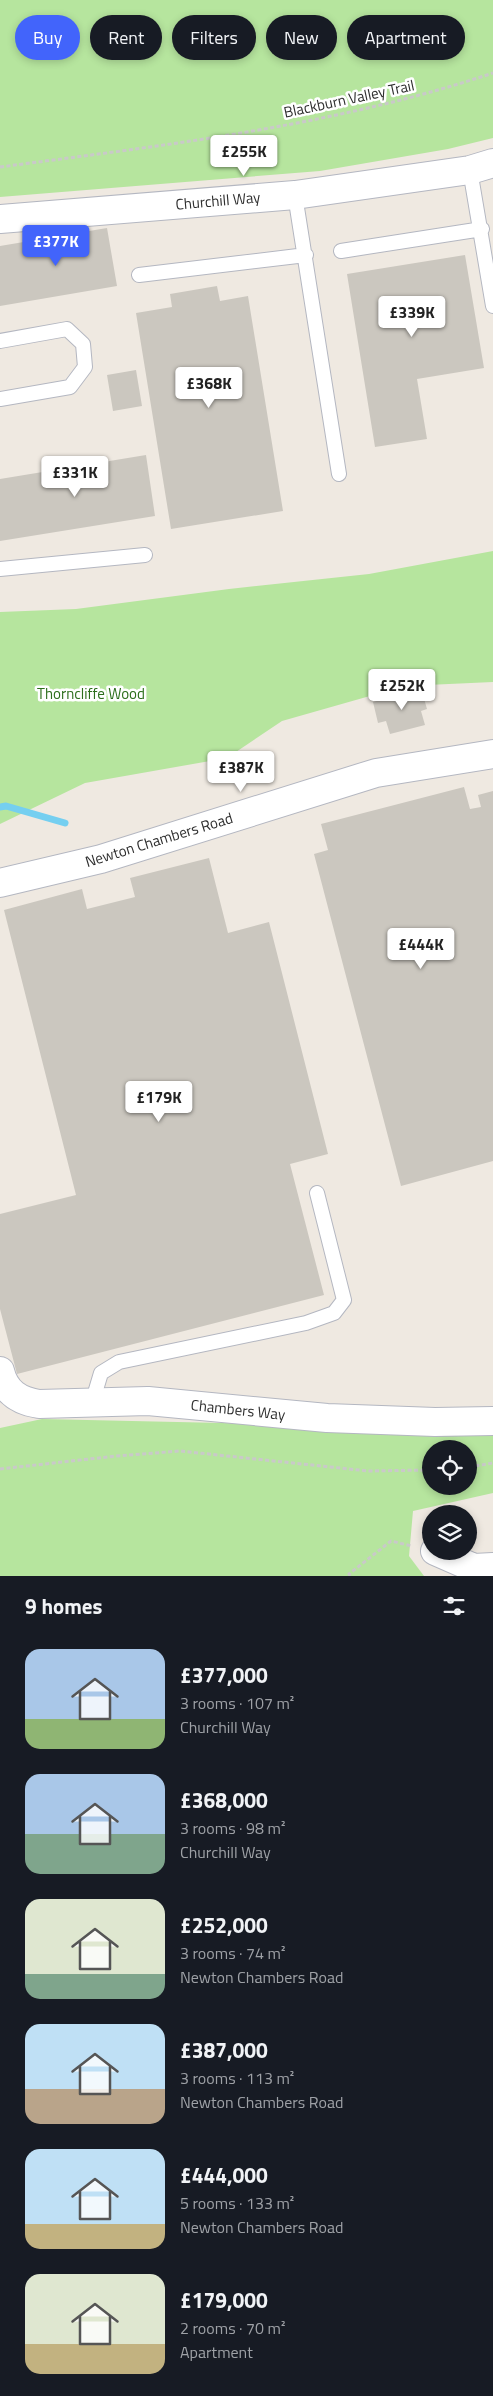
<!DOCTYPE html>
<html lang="en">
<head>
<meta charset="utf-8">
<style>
  body { margin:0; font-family:"Titillium Web",sans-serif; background:#20242c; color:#f1f3f6; height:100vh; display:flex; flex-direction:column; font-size:19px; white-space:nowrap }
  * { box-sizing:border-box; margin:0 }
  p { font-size:16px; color:#9ea1a6 }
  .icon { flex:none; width:28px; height:28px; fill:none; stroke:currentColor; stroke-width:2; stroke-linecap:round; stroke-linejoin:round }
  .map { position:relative; height:1576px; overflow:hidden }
  .details { display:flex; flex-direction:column; background:#171b24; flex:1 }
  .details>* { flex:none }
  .banner { position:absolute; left:15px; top:15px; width:464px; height:45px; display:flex; gap:10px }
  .controls { position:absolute; left:422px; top:1440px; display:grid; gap:10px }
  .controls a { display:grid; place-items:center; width:55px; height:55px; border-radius:50%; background:#171b24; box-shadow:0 2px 8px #0003; font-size:25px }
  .price { position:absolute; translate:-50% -42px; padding:0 11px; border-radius:5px; background:#fff; color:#222; font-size:16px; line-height:32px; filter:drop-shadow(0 1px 2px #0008) }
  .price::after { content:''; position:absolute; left:50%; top:30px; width:15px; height:11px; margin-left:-8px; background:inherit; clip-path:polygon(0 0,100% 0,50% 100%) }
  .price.current { background:#4264fb; color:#fff }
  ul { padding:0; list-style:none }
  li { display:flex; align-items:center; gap:15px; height:125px; padding:0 25px }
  li span { display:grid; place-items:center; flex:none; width:140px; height:100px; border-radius:15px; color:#555 }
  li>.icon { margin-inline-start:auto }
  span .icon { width:60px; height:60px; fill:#fffc; stroke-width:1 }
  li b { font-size:21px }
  h2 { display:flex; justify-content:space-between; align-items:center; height:60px; padding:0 25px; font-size:21px }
  .tag { padding:0 18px; border-radius:22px; background:#171b24; box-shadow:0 2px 8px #0003; font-size:18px; line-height:45px }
  .tag.current { background:#4264fb; color:#fff }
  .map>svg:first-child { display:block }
</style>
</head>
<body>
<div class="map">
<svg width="493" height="1576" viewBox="0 0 493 1576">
  <rect width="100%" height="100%" fill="#efe9e1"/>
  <!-- green -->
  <path fill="#b6e59e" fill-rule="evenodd" d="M0,0H493V138L448,149L320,171L0,197Z
    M493,551V682L405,686L282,721L227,758L85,783L0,824V612L76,609L229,589L369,574Z
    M42,1419L442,1428L493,1424V1493L413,1511L409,1556L424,1576H0V1428ZM431,1449H469V1486H431Z"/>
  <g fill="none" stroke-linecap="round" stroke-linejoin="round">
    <!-- stream -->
    <path stroke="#75cff0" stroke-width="7" d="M0,807L6,806L65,823"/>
  </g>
  <!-- building -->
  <path fill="#cbc7bf" d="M107,228L117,286L0,306V246Z
    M465,255L484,368L417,379L427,439L375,447L347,274Z
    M217,286L220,301L248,296L283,511L171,529L136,313L172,307L170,294Z
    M136,370L142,406L113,411L107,375Z
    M146,455L155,516L0,541V479Z
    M421,688L427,709L421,711L425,725L390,734L386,721L378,723L373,702Z
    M464,787L470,809L481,807L478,795L493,791V1161L401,1186L314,854L328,850L321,824Z
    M209,858L228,933L269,922L328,1154L290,1164L324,1295L17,1374L0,1309V1214L76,1195L4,910L82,889L87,909L135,897L130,878Z"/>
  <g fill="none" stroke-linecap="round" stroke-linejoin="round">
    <!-- service casing -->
    <g stroke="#b4b7c1" stroke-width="16">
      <path id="service" d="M470,170L493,306
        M295,195L339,474
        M341,251L482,229
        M139,275L306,255
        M0,341L67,329L83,344L85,367L70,387L0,399
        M0,569L145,555
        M92,1403L101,1373L119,1362L306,1323L334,1313L344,1300L317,1193"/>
    </g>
    <!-- minor casing -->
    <g stroke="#b4b7c1" stroke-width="30">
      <path id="minor" d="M0,219L295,195L470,170L493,163
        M0,883L101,859L376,773L493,754
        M0,1371C5,1392 19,1401 39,1404L148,1401L327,1418L435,1422L493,1421
        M435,1551L474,1568L493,1567"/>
    </g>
    <!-- path -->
    <path stroke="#c9c9c9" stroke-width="3" stroke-dasharray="4 2.5" stroke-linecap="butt" d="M0,167C166,145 334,126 493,73
      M469,1467L493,1463
      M0,1469L116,1456L180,1451L368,1471L431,1470
      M350,1576L349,1574L391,1541L412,1546"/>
    <!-- service -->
    <use href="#service" stroke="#fff" stroke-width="14"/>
    <!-- minor -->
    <use href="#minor" stroke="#fff" stroke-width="28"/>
  </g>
  <g text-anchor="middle" stroke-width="5" stroke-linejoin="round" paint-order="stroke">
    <!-- street labels -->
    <g font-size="15" fill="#2e2e2e" stroke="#fff">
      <text transform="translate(349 99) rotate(-12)" y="5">Blackburn Valley Trail</text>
      <text transform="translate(218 201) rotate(-5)" y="5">Churchill Way</text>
      <text transform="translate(159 840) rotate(-17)" y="5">Newton Chambers Road</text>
      <text transform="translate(238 1410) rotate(6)" y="5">Chambers Way</text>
    </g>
    <!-- park labels -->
    <g font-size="15" fill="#2c6e1b" stroke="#fff">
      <text x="91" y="699">Thorncliffe Wood</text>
    </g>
  </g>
</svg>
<div class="controls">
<a><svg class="icon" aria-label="locate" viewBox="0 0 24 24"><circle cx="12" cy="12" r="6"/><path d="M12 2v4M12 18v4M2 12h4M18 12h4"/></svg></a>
<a><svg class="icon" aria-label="layers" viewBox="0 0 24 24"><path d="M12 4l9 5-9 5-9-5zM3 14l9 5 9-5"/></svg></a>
</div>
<b class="price" style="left:244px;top:177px">£255K</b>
<b class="price current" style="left:56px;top:267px">£377K</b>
<b class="price" style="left:412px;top:338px">£339K</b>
<b class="price" style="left:209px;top:409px">£368K</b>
<b class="price" style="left:75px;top:498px">£331K</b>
<b class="price" style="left:402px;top:711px">£252K</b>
<b class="price" style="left:241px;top:793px">£387K</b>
<b class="price" style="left:421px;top:970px">£444K</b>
<b class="price" style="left:159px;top:1123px">£179K</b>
<div class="banner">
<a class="tag current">Buy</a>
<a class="tag">Rent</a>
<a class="tag">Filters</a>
<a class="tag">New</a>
<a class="tag">Apartment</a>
</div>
</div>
<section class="details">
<h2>9 homes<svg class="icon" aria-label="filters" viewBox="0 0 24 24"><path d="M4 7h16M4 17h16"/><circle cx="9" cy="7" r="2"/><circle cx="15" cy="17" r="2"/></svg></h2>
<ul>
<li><span style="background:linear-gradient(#a9c7e8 70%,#8fb573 0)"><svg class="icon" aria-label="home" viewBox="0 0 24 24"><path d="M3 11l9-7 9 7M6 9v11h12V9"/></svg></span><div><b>£377,000</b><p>3 rooms · 107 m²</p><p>Churchill Way</p></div></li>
<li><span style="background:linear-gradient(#a9c7e8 60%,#7fa58c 0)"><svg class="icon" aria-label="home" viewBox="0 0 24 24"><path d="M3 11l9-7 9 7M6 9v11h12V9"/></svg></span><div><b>£368,000</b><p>3 rooms · 98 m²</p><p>Churchill Way</p></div></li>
<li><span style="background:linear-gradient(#dfe7d0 75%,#7fa58c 0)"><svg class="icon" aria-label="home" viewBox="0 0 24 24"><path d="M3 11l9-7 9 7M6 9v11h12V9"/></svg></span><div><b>£252,000</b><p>3 rooms · 74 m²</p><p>Newton Chambers Road</p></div></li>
<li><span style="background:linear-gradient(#bfe0f5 65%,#b9a48a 0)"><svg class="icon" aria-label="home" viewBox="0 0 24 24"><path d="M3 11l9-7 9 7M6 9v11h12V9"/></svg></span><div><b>£387,000</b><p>3 rooms · 113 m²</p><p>Newton Chambers Road</p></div></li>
<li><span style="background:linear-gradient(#bfe0f5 75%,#c2b280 0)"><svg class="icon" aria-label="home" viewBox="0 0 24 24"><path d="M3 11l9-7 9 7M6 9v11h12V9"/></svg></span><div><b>£444,000</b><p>5 rooms · 133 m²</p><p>Newton Chambers Road</p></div></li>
<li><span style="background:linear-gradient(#dfe7d0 70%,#c2b280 0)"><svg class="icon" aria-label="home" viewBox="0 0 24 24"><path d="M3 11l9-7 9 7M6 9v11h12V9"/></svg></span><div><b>£179,000</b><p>2 rooms · 70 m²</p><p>Apartment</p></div></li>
</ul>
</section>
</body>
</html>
